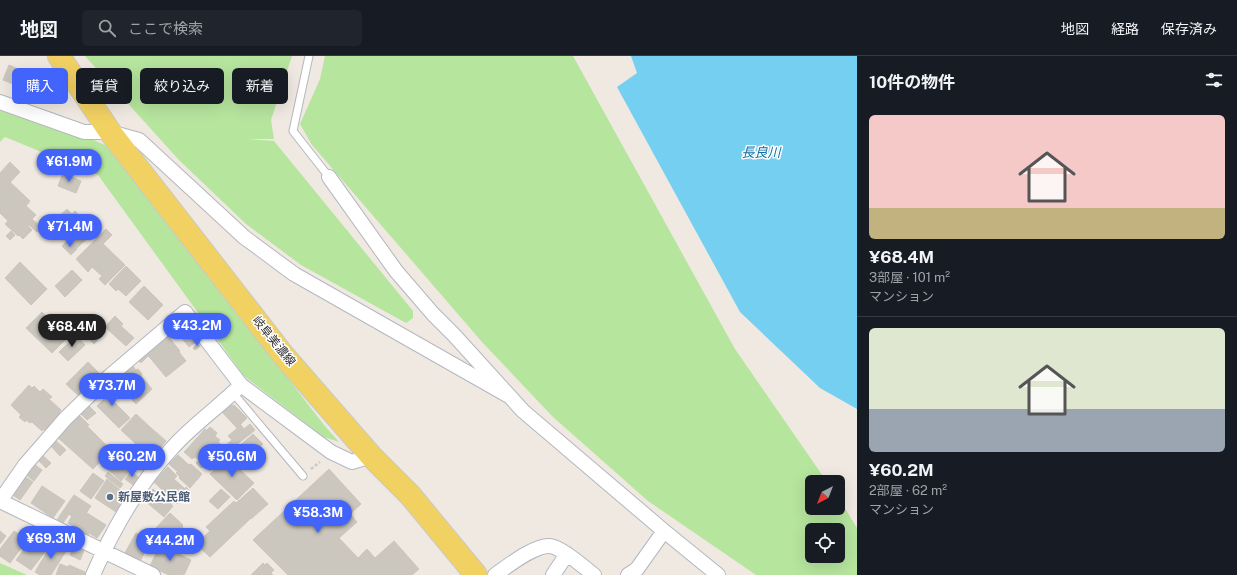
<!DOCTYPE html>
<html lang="ja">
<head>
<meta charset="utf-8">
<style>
  body { margin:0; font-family:"Public Sans","Noto Sans JP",sans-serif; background:#20242c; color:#f1f3f6; height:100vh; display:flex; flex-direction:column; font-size:15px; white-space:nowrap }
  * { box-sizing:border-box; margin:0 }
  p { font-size:13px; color:#9ea1a6 }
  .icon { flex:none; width:22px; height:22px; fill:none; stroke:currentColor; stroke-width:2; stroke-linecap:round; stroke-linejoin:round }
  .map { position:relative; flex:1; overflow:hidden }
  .side { display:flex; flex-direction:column; background:#171b24; width:380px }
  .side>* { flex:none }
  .banner { position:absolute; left:12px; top:12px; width:380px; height:36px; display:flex; gap:8px }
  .needle { width:26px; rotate:222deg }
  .buttons { position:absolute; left:805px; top:419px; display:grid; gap:8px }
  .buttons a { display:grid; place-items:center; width:40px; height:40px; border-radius:6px; background:#171b24; box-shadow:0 4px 16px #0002; font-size:20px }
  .price { position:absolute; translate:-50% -34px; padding:0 9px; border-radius:14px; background:#4264fb; color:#fff; font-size:13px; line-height:26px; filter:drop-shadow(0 1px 2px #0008) }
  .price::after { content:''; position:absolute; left:50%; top:24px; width:12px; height:9px; margin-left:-6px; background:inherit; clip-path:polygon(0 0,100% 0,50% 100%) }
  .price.on { background:#222; color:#fff }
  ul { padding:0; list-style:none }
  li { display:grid; align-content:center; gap:8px; height:212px; padding:0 12px }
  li+li { border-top:1px solid #363941 }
  li span { display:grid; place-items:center; height:124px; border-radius:6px; color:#555 }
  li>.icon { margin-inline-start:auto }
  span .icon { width:72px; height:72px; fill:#fffc; stroke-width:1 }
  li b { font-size:17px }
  h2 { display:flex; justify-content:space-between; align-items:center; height:48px; padding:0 12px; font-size:17px }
  .chip { padding:0 14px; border-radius:6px; background:#171b24; box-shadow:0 4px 16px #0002; font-size:14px; line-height:36px }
  .chip.on { background:#4264fb; color:#fff }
  header { display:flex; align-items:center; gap:24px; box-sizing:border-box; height:56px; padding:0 20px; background:#171b24; border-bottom:1px solid #363941 }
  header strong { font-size:19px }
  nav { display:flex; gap:22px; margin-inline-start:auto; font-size:14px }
  .search { width:280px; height:36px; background:#20242c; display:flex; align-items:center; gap:10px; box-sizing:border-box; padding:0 14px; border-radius:6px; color:#9ea1a6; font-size:15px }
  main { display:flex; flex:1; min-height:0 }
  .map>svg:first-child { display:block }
</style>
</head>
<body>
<header>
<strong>地図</strong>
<div class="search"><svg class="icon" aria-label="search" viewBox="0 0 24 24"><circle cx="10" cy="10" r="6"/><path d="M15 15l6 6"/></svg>ここで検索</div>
<nav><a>地図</a><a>経路</a><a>保存済み</a></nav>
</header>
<main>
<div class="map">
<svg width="857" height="519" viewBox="0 0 857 519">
  <rect width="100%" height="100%" fill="#efe9e1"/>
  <!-- green -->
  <path fill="#b6e59e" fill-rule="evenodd" d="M85,0H292L271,64L274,83H247L274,85L413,255V262L406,267L301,209L246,168L178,103Z
    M325,0H573L735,293L827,426H812V452H838V441L857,472V519H756L648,445L553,361L482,286L312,89L300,68L320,23ZM812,474H838V500H812Z
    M0,50L85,80L109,91L324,369L339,386L324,381L244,320L98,119L5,81L0,86Z
    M0,507L27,519H0Z"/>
  <!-- water -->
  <path fill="#75cff0" d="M631,0H857V353L820,332L740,256L617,31L637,17Z"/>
  <!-- building -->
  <path fill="#cbc7bf" stroke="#cbc5ba" d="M9,9L27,17L21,31L3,24Z
    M15,30L21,32L19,38L13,36Z
    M22,32L30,35L27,42L19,39Z
    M30,35L37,37L34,45L27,42Z
    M37,37L43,39L40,47L34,45Z
    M10,106L20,116L0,137V117Z
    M63,117L81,125L76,137L58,130Z
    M10,126L30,145L26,150L24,148L8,165L0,157V137Z
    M24,148L36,159L32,163L41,171L37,176L29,169L28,170L32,174L23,183L19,179L18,180L5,168Z
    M67,153L72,158L75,155L95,175L77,192L58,174L59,172L53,166Z
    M106,173L112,179L103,188L97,182Z
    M11,175L15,179L10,184L6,180Z
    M97,182L125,209L105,229L99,223L102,220L92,211L88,216L76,203Z
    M68,184L77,193L71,199L62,190Z
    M20,206L47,233L31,249L5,222Z
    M126,210L141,225L126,240L118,233L116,235L109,228Z
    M72,214L82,224L65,241L55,230Z
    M144,230L163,249L148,264L129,246Z
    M42,256L52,266L54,264L67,277L66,278L69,280L52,297L26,272Z
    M92,260L106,276L94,288L79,272Z
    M115,260L123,268L121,270L134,282L126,290L105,271Z
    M182,271L186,276L183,279L179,274Z
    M189,274L198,284L189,291L181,281Z
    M167,279L180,295L179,296L186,305L166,321L146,297Z
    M76,280L85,289L68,305L59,296Z
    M198,287L200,290L195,294L193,292Z
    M145,298L148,300L141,307L138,304Z
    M88,306L101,319L80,341L66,328Z
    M131,308L136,314L138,313L142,318L141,320L152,333L136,348L125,336L122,338L111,325Z
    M108,328L117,337L111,343L130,362L119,372L97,350L105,342L99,336Z
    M29,329L32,332L34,330L40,336L43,333L52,341L49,343L61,354L59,357L60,358L45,374L44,373L42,375L32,366L30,367L26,364L25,366L19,361L21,359L11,349Z
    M87,348L96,357L87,364L79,356Z
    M234,349L247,362L237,372L222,356L229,350Z
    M78,358L89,369L87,370L111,394L93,413L56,380Z
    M136,358L150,371L135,387L121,374Z
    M250,368L255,374L230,394L226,389L232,384L228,380L241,369L244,373Z
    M150,371L166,385L150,404L134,389Z
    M210,371L217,377L214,381L207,374Z
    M205,373L220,384L218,386L229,395L210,415L187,393Z
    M253,378L263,388L248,401L245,397L241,400L235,394Z
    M55,384L66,394L60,400L50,389Z
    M187,393L195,401L192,403L184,396Z
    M129,395L138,404L133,408L125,400Z
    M41,398L51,407L46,412L37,403Z
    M112,399L130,414L121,425L103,409Z
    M178,399L189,409L191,408L202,418L190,432L179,422L180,421L176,417L178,416L169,408Z
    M231,400L240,409L238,412L254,427L237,444L210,418L227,401L229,402Z
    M199,404L204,409L201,412L196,407Z
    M34,408L42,414L34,425L25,418Z
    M168,411L177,420L174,423L185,433L186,431L190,435L177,448L154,426Z
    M329,413L361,448L350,458L357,466L339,482L358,502L367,493L390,519H288L253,484Z
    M131,415L139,422L133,429L125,423Z
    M108,416L123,428L120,432L105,420Z
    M93,417L104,425L91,443L80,435Z
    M24,420L33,426L20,444L11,438Z
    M107,423L126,439L116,456L95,442Z
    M42,430L65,445L53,462L31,447Z
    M253,432L268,448L251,463L236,447Z
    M153,433L173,450L164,461L144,444Z
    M221,433L230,441L218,453L209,445Z
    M74,439L91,450L76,472L68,467L72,460L63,455Z
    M234,445L250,463L210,501L196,488L210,475L206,471Z
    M63,455L69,458L63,467L57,464Z
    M87,457L106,469L97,482L89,477L88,479L77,472Z
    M170,457L183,469L182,470L183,471L170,485H169L155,473Z
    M45,474L55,481L49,489L39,482Z
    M0,475L6,480L0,488Z
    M14,475L27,484L10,507L0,500V493Z
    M136,477L146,482L144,485L149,488L140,505L125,497Z
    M30,485L45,496L31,514L16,504Z
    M394,485L419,513L412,519H391L375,502Z
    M53,486L66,495L51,519H40L35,516Z
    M75,488L85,492L80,504L70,499Z
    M160,489L191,504L184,519L181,518L180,519H169L150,510Z
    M263,507L265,509L267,507L274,514L271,517L273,519H251Z
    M60,508L68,511L69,509L85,516L84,519H56Z"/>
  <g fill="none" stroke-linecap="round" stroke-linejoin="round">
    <!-- service casing -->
    <g stroke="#b4b7c1" stroke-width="9">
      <path id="service" d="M309,0L293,75L329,121
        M233,337L303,420"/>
    </g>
    <!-- minor casing -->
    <g stroke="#b4b7c1" stroke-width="16">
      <path id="minor" d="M0,46L84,76H110L139,84L244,181L294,218L507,339
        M329,121L396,215L433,258L454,279L523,355L664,475L718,519
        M0,445L25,409L65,363L105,324L185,256L241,329L331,396L352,406L371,400
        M0,445L153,519
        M93,519C113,473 139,427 174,390C194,368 220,350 241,329
        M495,519C508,510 534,489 550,490C561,491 585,512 594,519
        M553,519L567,498
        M628,519L637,513L664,475"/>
    </g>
    <!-- primary casing -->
    <g stroke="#c9c9c9" stroke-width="24">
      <path id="primary" d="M59,0L110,76L284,300L371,400L410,439L476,519"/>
    </g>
    <!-- path -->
    <path stroke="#c9c9c9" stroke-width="2.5" stroke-dasharray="3 2" stroke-linecap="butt" d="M311,413L320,406"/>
    <!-- service -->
    <use href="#service" stroke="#fff" stroke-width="7"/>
    <!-- minor -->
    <use href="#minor" stroke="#fff" stroke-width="14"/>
    <!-- primary -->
    <use href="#primary" stroke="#f2d163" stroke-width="22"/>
  </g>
  <!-- markers -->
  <circle fill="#5c6f8a" stroke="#fff" stroke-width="1.5" cx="110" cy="441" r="4"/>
  <g text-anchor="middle" stroke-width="3" stroke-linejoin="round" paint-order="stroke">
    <!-- street labels -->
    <g font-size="12" fill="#2e2e2e" stroke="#fff">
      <text transform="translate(274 285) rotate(51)" y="4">岐阜美濃線</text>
    </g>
    <!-- service labels -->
    <g font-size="12" font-weight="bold" fill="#4e5e75" stroke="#fff" text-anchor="start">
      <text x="118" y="445">新屋敷公民館</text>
    </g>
    <!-- water labels -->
    <g font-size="13" font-style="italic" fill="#0d6fa3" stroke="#fff">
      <text x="761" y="101">長良川</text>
    </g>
  </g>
</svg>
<div class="buttons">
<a><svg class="needle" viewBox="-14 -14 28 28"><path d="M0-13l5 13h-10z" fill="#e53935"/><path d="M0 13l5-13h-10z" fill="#9ea1a6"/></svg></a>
<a><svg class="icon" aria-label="locate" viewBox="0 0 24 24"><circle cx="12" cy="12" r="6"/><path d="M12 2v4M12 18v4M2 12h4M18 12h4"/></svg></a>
</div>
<b class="price" style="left:69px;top:127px">¥61.9M</b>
<b class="price" style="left:70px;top:192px">¥71.4M</b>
<b class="price" style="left:197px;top:291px">¥43.2M</b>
<b class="price on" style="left:72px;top:292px">¥68.4M</b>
<b class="price" style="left:112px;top:351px">¥73.7M</b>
<b class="price" style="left:132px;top:422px">¥60.2M</b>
<b class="price" style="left:232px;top:422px">¥50.6M</b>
<b class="price" style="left:318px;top:478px">¥58.3M</b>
<b class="price" style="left:51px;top:504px">¥69.3M</b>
<b class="price" style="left:170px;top:506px">¥44.2M</b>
<div class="banner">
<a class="chip on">購入</a>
<a class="chip">賃貸</a>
<a class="chip">絞り込み</a>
<a class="chip">新着</a>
</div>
</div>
<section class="side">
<h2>10件の物件<svg class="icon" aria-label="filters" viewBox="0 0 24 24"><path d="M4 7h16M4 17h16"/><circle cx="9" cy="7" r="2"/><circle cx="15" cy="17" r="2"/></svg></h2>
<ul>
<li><span style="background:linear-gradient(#f6c9c9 75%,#c2b280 0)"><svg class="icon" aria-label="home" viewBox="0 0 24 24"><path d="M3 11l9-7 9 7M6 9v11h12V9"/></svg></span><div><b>¥68.4M</b><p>3部屋 · 101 m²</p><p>マンション</p></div></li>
<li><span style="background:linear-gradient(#dfe7d0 65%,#9aa5b1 0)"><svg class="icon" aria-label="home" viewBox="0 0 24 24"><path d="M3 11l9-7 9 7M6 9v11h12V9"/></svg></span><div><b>¥60.2M</b><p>2部屋 · 62 m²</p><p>マンション</p></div></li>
</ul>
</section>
</main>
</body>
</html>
